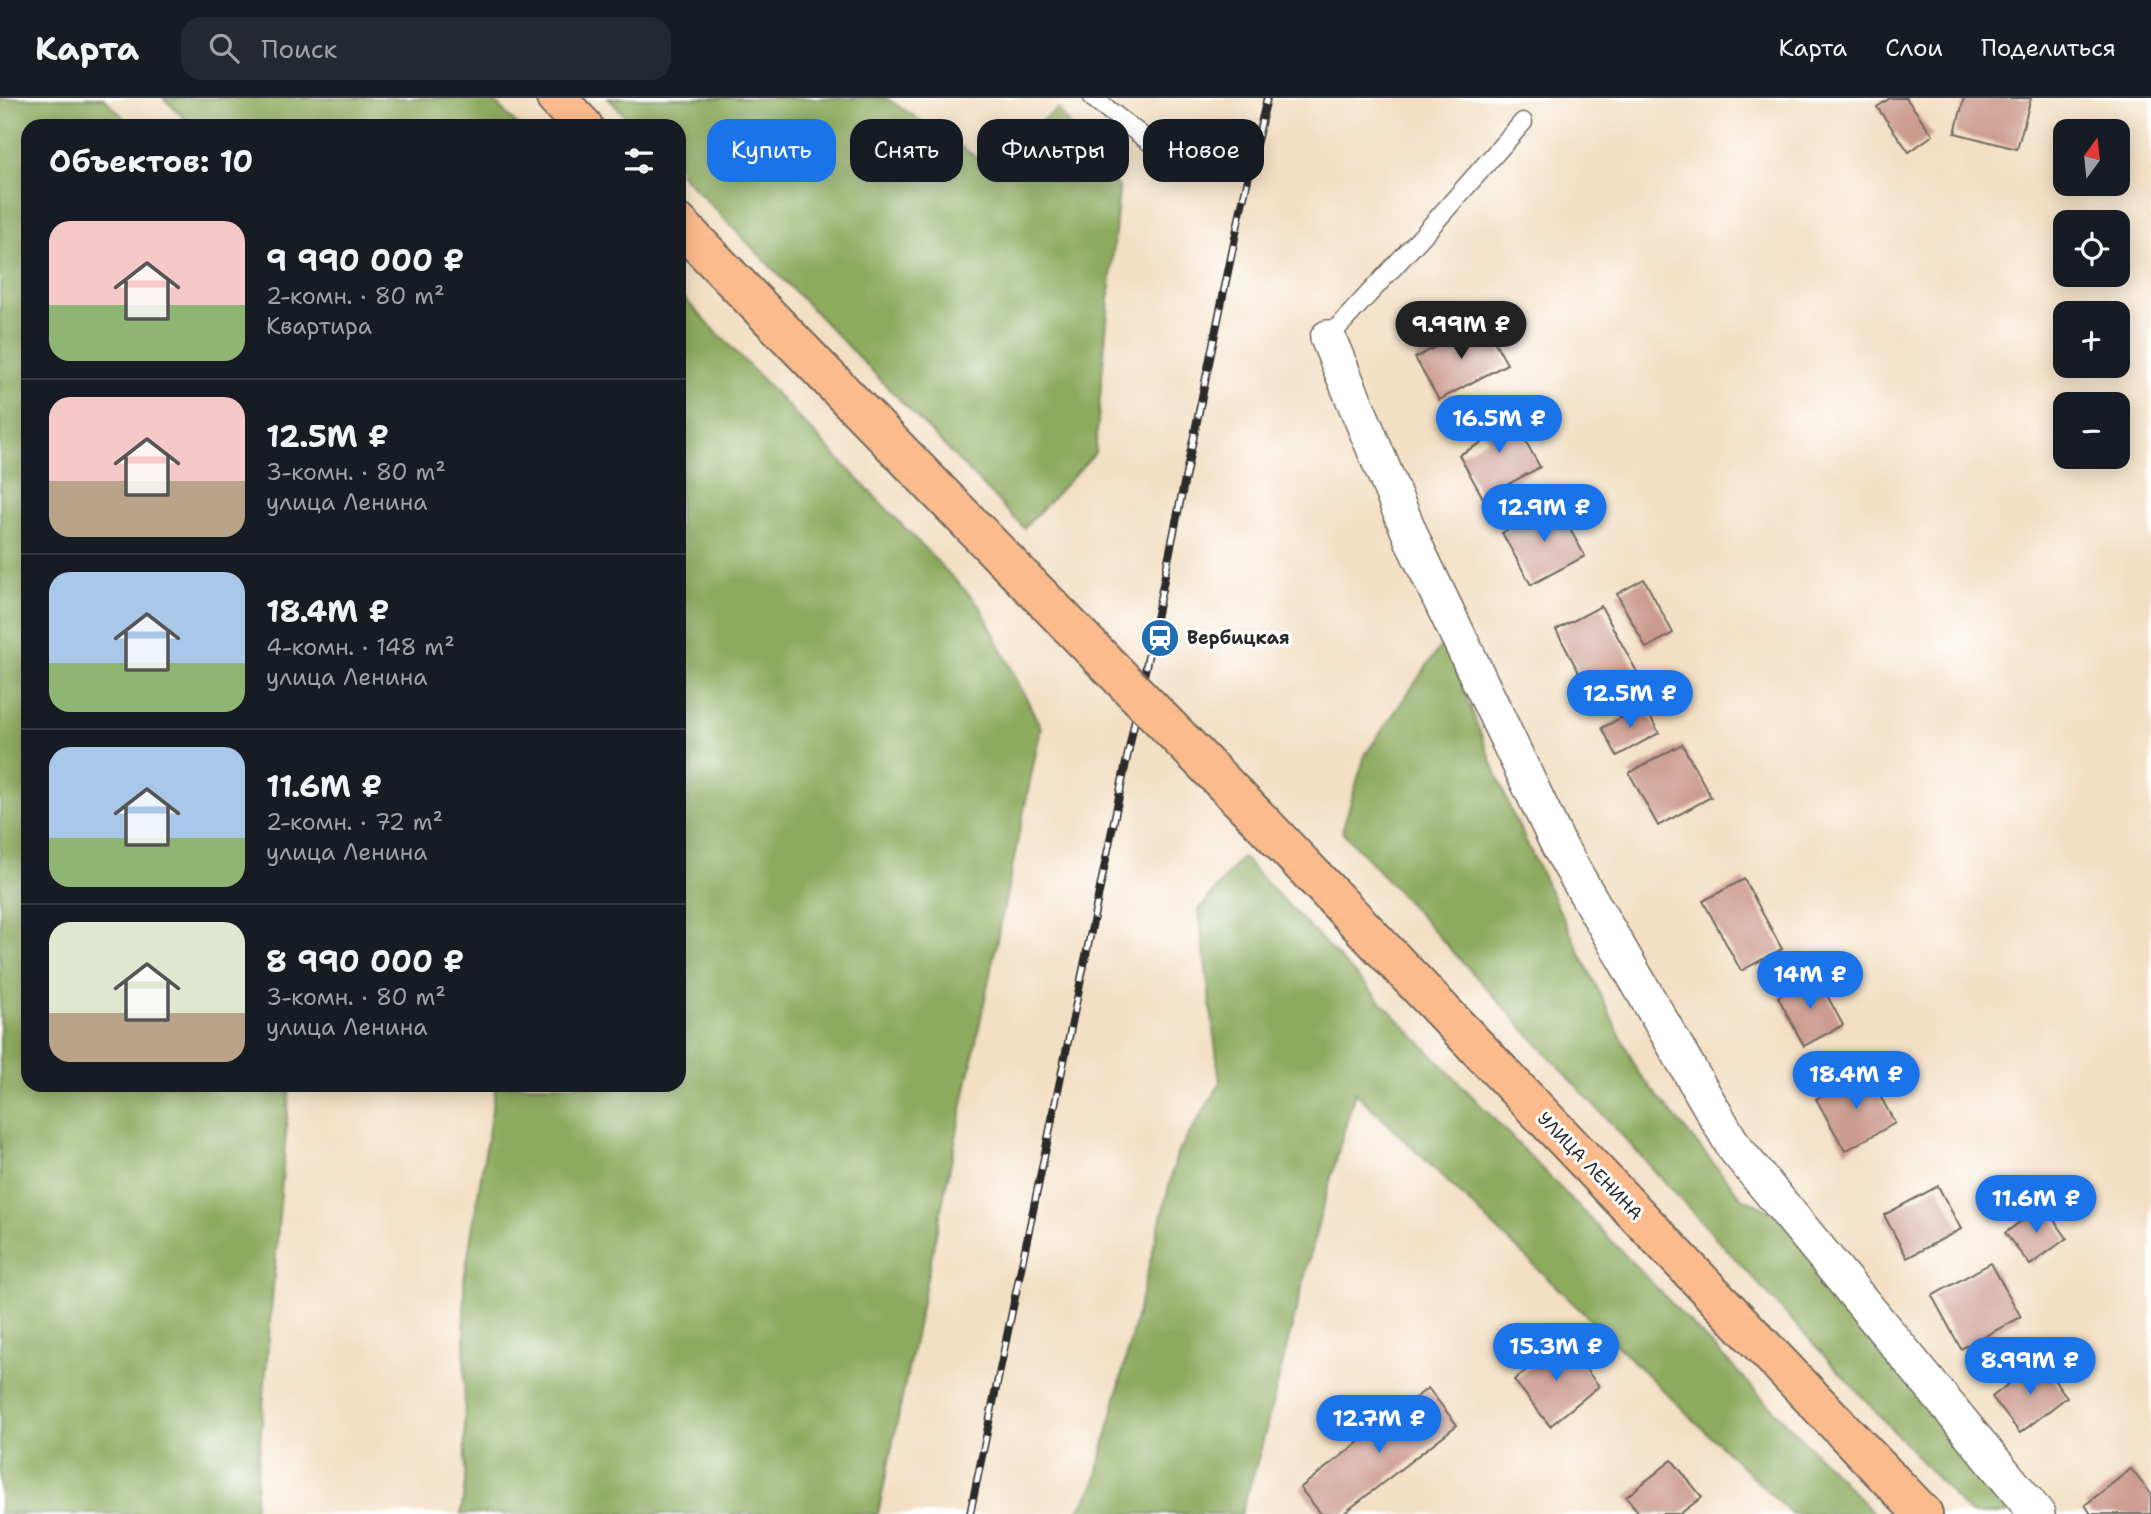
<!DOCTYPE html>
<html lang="ru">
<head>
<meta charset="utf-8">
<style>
  body { margin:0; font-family:"Shantell Sans",sans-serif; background:#242831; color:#f1f3f6; height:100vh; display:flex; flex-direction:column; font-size:26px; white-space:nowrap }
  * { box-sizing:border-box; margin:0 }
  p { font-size:23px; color:#9ea1a6 }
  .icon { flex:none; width:38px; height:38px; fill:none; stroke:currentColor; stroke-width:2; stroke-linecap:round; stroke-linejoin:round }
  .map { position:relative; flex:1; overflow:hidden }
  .side { position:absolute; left:21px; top:21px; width:665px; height:973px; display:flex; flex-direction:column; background:#171b24; border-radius:21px; box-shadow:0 4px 18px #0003 }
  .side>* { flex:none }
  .banner { position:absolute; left:707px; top:21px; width:665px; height:63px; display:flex; gap:14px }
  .needle { width:46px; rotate:15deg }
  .buttons { position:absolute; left:2053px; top:21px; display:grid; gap:14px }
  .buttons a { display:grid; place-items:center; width:77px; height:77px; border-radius:14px; background:#171b24; box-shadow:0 4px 18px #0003; font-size:35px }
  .price { position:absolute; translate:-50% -60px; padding:0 16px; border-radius:24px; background:#1a73e8; color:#fff; font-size:23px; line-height:46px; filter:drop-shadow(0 2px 4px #0008) }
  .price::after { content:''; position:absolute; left:50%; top:42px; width:21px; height:16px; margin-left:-10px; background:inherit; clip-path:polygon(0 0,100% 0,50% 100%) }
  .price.current { background:#222; color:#fff }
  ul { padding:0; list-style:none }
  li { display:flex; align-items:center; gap:21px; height:175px; padding:0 28px }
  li+li { border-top:2px solid #363941 }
  li span { display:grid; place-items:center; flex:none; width:196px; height:140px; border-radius:21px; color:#555 }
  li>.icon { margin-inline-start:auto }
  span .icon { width:84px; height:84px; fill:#fffc; stroke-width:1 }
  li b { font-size:30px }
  h2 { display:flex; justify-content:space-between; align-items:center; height:84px; padding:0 28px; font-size:30px }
  .chip { padding:0 24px; border-radius:21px; background:#171b24; box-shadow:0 4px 18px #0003; font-size:24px; line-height:63px }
  .chip.current { background:#1a73e8; color:#fff }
  header { display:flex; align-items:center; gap:42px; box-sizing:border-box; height:98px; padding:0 35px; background:#171b24; border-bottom:2px solid #363941 }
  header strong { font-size:33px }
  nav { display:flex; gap:38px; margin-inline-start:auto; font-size:24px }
  .search { width:490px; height:63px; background:#242831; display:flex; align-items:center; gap:18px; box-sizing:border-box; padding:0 24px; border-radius:21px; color:#9ea1a6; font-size:26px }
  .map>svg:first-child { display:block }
</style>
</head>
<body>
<header>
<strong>Карта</strong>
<div class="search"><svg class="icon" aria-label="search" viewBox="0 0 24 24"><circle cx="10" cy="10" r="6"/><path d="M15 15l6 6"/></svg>Поиск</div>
<nav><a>Карта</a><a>Слои</a><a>Поделиться</a></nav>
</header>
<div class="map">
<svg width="2151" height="1416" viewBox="0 0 2151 1416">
  <rect width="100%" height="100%" fill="#fff"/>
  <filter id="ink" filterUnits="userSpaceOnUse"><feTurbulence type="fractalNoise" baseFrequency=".0143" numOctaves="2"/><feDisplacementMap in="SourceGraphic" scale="14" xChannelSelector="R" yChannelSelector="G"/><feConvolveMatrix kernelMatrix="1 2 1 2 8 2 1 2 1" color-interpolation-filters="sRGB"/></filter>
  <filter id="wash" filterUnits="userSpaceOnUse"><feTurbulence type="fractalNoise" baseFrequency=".00686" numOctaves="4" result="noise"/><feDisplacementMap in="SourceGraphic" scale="28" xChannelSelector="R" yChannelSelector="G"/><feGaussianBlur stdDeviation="1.57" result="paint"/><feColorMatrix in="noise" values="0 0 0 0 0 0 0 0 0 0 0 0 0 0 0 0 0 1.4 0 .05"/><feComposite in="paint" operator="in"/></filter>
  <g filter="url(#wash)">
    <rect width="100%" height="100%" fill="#f3dfc3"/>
    <!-- forest -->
    <path fill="#8dab5e" stroke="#5c6b44" stroke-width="2" d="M0,0H104L132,28H28V987H290L254,1416H0Z
      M163,0H491L518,28H193Z
      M608,0H886L984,64L1058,11L1119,90L1095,355L1024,430L679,74V28H635Z
      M679,195L980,508L1041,630L878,1416H461L465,1386L464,1182L496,987H679Z
      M1444,543L1512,715L1639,976L1742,1100L1820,1136L2007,1416H1970L1342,733L1365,657Z
      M1242,759L1874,1416H1791L1355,994L1317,1130L1259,1358L1241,1416H1077L1094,1388L1177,1056L1220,986L1199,812Z"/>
    <g id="blocks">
      <!-- building -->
      <path fill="#cc9b8f" d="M1890,0H1906L1933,37L1909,54L1877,9Z
        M1964,0H2031L2017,51L1955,35Z
        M1483,223L1507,266L1439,302L1415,260Z
        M1507,310L1540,369L1483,400L1459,357L1488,341L1479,325Z
        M1556,406L1585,458L1531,487L1502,435Z
        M1644,481L1673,535L1646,550L1617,496Z
        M1601,508L1642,583L1597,608L1556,532Z
        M1644,607L1659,635L1617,658L1602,630Z
        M1682,646L1711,699L1658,728L1629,675Z
        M1744,781L1782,851L1741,873L1703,803Z
        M1816,877L1843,927L1804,948L1778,899Z
        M1867,974L1895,1025L1845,1053L1816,1001Z
        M1938,1088L1961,1131L1907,1160L1884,1117Z
        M2043,1107L2067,1140L2030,1167L2005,1135Z
        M1991,1165L2021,1219L1961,1251L1932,1198Z
        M1563,1243L1599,1288L1550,1328L1514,1282Z
        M2039,1262L2067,1299L2020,1335L1992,1299Z
        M1428,1290L1457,1327L1343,1416H1321L1300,1390Z
        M1672,1362L1702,1399L1680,1416H1640L1626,1399Z
        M2131,1371L2151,1396V1416H2091L2085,1407Z"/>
    </g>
  </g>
  <g filter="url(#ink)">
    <use href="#blocks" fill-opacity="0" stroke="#716a60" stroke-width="2"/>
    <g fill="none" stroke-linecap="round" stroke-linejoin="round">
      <!-- service casing -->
      <g stroke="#716a60" stroke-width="21">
        <path id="service" d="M1093,0L1160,52
          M1328,240L1425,135L1523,24"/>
      </g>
      <!-- minor casing -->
      <g stroke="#716a60" stroke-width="38">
        <path id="minor" d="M1328,240L1415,448L1559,748L1734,1049L2037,1416"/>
      </g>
      <!-- primary casing -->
      <g stroke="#716a60" stroke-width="42">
        <path id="primary" d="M556,0L583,28
          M679,126L1015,472
          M1257,719L1923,1416"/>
      </g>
      <!-- service -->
      <use href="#service" stroke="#fff" stroke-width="18"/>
      <!-- minor -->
      <use href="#minor" stroke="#fff" stroke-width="35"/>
      <!-- primary -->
      <use href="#primary" stroke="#fbbb8c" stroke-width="38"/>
      <!-- rail casing -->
      <g stroke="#2b2b2b" stroke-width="8">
        <path id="rail" d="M970,1416L1241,111L1267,0"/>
      </g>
      <!-- rail -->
      <use href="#rail" stroke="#fff" stroke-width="5" stroke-dasharray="16" stroke-linecap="butt"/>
      <!-- primary-bridge casing -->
      <g stroke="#716a60" stroke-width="42" stroke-linecap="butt">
        <path id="primary-bridge" d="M1015,472L1257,719"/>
      </g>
      <!-- primary-bridge -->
      <use href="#primary-bridge" stroke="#fbbb8c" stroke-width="38"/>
    </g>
  </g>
  <!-- icons -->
  <defs>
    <g id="station-disc" transform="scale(2.0125)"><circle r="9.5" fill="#1f6fb2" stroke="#fff"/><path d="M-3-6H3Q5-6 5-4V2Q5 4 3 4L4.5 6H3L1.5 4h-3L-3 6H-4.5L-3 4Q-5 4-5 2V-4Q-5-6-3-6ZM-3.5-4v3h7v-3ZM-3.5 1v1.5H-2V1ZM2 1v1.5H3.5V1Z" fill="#fff"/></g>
  </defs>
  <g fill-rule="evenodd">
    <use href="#station-disc" x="1160" y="540"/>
  </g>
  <g text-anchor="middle" stroke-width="6" stroke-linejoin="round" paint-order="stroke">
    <!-- poi labels -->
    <g font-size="18" font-weight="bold" fill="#2b2b2b" stroke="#fff" text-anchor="start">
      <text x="1187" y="546">Вербицкая</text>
    </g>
    <!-- street labels -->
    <g font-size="18" fill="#2b2b2b" stroke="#fff">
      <text transform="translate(1590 1068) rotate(46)" y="6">УЛИЦА ЛЕНИНА</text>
    </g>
  </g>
</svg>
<div class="buttons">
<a><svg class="needle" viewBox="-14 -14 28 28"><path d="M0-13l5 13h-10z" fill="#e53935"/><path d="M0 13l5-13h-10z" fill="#9ea1a6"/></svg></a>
<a><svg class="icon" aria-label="locate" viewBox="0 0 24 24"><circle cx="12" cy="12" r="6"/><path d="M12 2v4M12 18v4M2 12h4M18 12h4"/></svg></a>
<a>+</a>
<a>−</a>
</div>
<b class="price current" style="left:1461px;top:263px">9.99M ₽</b>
<b class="price" style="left:1499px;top:357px">16.5M ₽</b>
<b class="price" style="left:1544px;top:446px">12.9M ₽</b>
<b class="price" style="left:1630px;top:632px">12.5M ₽</b>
<b class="price" style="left:1810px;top:913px">14M ₽</b>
<b class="price" style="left:1856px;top:1013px">18.4M ₽</b>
<b class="price" style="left:2036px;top:1137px">11.6M ₽</b>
<b class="price" style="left:1556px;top:1285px">15.3M ₽</b>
<b class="price" style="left:2030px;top:1299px">8.99M ₽</b>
<b class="price" style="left:1379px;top:1357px">12.7M ₽</b>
<div class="banner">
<a class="chip current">Купить</a>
<a class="chip">Снять</a>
<a class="chip">Фильтры</a>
<a class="chip">Новое</a>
</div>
<section class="side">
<h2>Объектов: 10<svg class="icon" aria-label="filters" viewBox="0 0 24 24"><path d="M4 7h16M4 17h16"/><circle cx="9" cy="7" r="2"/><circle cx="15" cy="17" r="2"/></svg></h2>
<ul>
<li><span style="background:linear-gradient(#f6c9c9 60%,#8fb573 0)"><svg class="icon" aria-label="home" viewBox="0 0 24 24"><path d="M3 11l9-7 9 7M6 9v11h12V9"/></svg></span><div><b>9 990 000 ₽</b><p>2-комн. · 80 m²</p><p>Квартира</p></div></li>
<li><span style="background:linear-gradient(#f6c9c9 60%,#b9a48a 0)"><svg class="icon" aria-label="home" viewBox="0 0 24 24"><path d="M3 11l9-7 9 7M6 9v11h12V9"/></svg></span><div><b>12.5M ₽</b><p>3-комн. · 80 m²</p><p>улица Ленина</p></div></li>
<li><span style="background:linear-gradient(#a9c7e8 65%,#8fb573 0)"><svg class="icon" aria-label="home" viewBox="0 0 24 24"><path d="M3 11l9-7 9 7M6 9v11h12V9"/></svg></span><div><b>18.4M ₽</b><p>4-комн. · 148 m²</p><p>улица Ленина</p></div></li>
<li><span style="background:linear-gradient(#a9c7e8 65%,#8fb573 0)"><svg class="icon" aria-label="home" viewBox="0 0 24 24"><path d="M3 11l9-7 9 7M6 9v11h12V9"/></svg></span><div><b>11.6M ₽</b><p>2-комн. · 72 m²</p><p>улица Ленина</p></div></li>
<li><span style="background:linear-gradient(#dfe7d0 65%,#b9a48a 0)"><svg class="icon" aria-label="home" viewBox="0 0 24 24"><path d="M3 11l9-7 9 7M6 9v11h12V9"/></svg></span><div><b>8 990 000 ₽</b><p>3-комн. · 80 m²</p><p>улица Ленина</p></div></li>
</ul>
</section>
</div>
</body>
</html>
